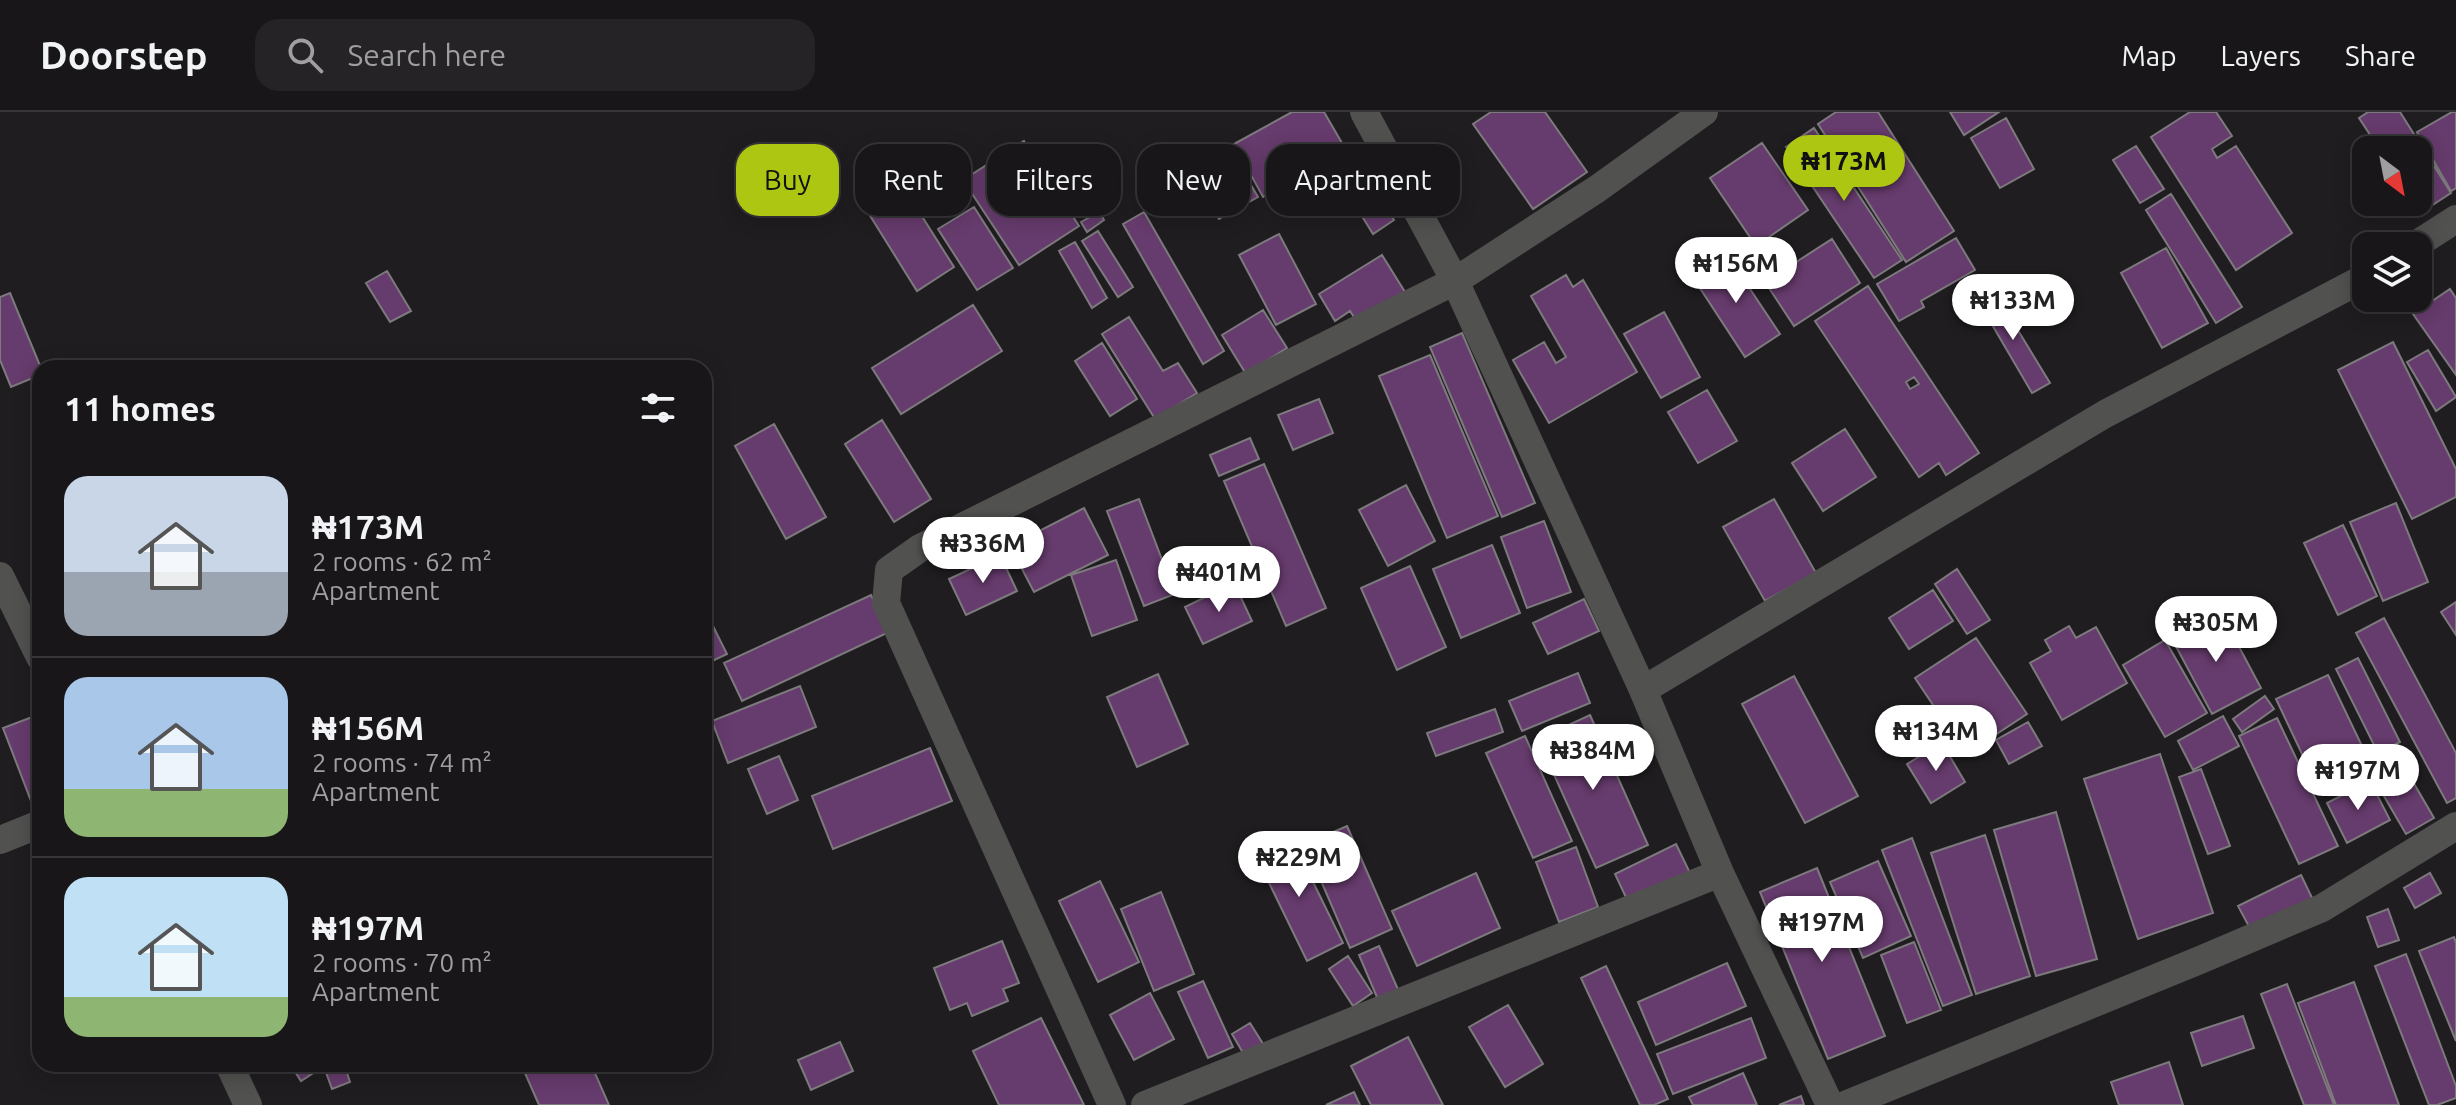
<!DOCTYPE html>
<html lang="en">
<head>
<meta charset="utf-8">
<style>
  body { margin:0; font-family:Ubuntu,sans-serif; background:#252325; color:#f1f3f6; height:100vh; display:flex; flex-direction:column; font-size:30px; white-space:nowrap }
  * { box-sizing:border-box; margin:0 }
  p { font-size:26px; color:#9f9fa2 }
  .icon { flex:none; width:44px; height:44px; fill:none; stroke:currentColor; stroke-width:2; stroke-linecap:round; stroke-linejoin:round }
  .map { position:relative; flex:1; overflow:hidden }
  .details { position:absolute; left:32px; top:248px; width:680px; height:712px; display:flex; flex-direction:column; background:#181618; border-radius:24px; box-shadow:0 4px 20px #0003,0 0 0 2px #363537 }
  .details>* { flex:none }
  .top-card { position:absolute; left:736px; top:32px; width:760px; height:72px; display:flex; gap:16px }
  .needle { width:52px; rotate:148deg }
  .buttons { position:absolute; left:2352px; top:24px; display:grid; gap:16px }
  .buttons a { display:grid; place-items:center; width:80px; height:80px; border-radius:16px; background:#181618; box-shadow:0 4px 20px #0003,0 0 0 2px #363537; font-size:40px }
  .price { position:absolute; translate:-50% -68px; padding:0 18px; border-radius:28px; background:#fff; color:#222; font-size:26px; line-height:52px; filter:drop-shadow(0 2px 4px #0008) }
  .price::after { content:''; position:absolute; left:50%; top:48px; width:24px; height:18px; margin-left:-12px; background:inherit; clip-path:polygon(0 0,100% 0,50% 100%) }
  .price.on { background:#acc611; color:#111 }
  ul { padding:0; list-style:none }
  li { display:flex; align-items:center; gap:24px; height:200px; padding:0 32px }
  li+li { border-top:2px solid #363537 }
  li span { display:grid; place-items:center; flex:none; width:224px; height:160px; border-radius:24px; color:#555 }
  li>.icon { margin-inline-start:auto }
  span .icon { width:96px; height:96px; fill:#fffc; stroke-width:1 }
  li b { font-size:34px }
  h2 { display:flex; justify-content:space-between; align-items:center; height:96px; padding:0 32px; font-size:34px }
  .tag { padding:0 28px; border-radius:24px; background:#181618; box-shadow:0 4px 20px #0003,0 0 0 2px #363537; font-size:28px; line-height:72px }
  .tag.on { background:#acc611; color:#111 }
  header { display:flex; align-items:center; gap:48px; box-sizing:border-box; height:112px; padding:0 40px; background:#181618; border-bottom:2px solid #363537 }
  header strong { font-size:38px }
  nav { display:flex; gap:44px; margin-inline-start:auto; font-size:28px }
  .search { width:560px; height:72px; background:#252325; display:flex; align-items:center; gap:20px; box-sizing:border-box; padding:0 28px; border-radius:24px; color:#9f9fa2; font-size:30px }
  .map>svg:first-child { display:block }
</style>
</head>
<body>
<header>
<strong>Doorstep</strong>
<div class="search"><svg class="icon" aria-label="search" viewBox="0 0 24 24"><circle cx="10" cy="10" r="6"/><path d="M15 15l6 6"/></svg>Search here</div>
<nav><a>Map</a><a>Layers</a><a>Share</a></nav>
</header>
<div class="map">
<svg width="2456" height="993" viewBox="0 0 2456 993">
  <rect width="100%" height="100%" fill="#201d20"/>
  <!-- building -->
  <path fill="#663b6d" stroke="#7d7a7e" stroke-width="2" fill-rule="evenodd" d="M1292,0H1324L1346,38L1263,85L1234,32Z
    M1491,0H1545L1587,60L1533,97L1473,12Z
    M1836,0H1878L1954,119L1906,150L1818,12Z
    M1950,0H1999L1964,23Z
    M2190,0H2216L2232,24L2212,37L2217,46L2236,34L2292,121L2236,158L2151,25Z
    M2368,0H2400L2451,81L2420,101L2413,90H2418V38H2380L2359,6Z
    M2452,0H2456V76L2451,79L2417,20Z
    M2006,6L2034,57L2000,76L1971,26Z
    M1814,16L1902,148L1874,166L1786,35Z
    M1024,29L1079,114L1019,153L963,68Z
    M1762,31L1808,98L1756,134L1710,66Z
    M2136,34L2164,77L2140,91L2113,48Z
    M1231,39L1258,85L1219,107L1193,61Z
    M1373,75L1394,108L1373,122L1352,88Z
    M906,79L954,155L917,179L869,102Z
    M2171,82L2242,195L2216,211L2146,98Z
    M974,95L1013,156L977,178L938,117Z
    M1099,100L1104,108L1087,120L1081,110Z
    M1144,100L1224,239L1203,252L1123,112Z
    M1098,119L1133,175L1118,185L1082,129Z
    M1279,122L1316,192L1276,213L1239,143Z
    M1956,126L1975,158L1921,189L1924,195L1899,209L1877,172Z
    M1832,127L1860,171L1794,214L1765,170Z
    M1075,130L1107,186L1092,196L1059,139Z
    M2166,136L2208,211L2162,236L2121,161Z
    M1726,141L1780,222L1745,245L1692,164Z
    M1382,143L1405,180L1357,210L1350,199L1335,209L1319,182Z
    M387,159L411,199L390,210L366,171Z
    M1566,163L1573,175L1583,168L1637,260L1549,311L1513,248L1544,230L1556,251L1566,245L1531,184Z
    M1868,174L1979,341L1946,363L1939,351L1919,365L1815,209ZM1914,265L1919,272L1910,277L1906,270Z
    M1993,177L2050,271L2032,281L1977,187Z
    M2450,177L2456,186V263L2413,202Z
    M10,181L41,256L40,263L11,275L0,248V185Z
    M973,193L1002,239L901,302L872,256Z
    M1263,198L1287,236L1246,262L1222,223Z
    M1664,200L1700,265L1661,286L1624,222Z
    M1129,205L1163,259L1178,251L1197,281L1155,307L1102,222Z
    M1462,221L1535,391L1502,405L1430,235Z
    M2393,230L2456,357V385L2412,407L2338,258Z
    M1102,231L1137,287L1110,304L1075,249Z
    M2428,238L2456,285L2436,299L2407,250Z
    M1430,243L1498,404L1447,426L1379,264Z
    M1707,278L1737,329L1698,351L1668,300Z
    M1319,287L1333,321L1293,338L1278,303Z
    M882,308L931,387L894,410L845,332Z
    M774,312L826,405L786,427L735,334Z
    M1845,317L1876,365L1823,399L1792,351Z
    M1250,326L1259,347L1219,364L1210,343Z
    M1264,352L1326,496L1286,514L1224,369Z
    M1406,373L1435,429L1388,454L1359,398Z
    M1139,387L1175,482L1144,494L1107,399Z
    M1774,387L1816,461L1765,489L1723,415Z
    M2396,391L2428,470L2383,489L2350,410Z
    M1084,396L1108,443L1034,480L1010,434Z
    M1544,409L1571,480L1527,496L1501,425Z
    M2343,413L2377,484L2338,503L2304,431Z
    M1492,433L1520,501L1461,526L1433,457Z
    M1000,443L1017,479L966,503L949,467Z
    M1116,448L1137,508L1092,524L1071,463Z
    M1410,454L1446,535L1397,558L1361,476Z
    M1957,457L1990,508L1967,522L1935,472Z
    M1234,471L1252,509L1203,532L1185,495Z
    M1933,478L1953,509L1909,537L1889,506Z
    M871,483L889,520L742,589L724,551Z
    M1584,487L1599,519L1548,542L1533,511Z
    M2456,490V523L2441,500Z
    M704,496L727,542L704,553Z
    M2221,501L2261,576L2212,602L2172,527Z
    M2384,506L2456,641V686L2447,691L2356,521Z
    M2069,514L2076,526L2096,515L2127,571L2062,608L2030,551L2051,539L2045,528Z
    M1976,526L2027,602L1966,642L1915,566Z
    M2165,528L2207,601L2165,625L2123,553Z
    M2358,546L2400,630L2378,641L2336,557Z
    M1578,561L1590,591L1522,619L1509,589Z
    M1158,562L1188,632L1137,655L1107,585Z
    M2328,563L2373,657L2321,682L2276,587Z
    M1794,564L1858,684L1805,711L1742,592Z
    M800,574L816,615L728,651L712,609Z
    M2265,584L2274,597L2242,620L2233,607Z
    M1495,597L1503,620L1436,644L1427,621Z
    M40,602V685L31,689L3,616Z
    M1590,603L1648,733L1596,756L1538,627Z
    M2223,604L2239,634L2193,658L2178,629Z
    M2277,606L2338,734L2299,752L2239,624Z
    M2028,610L2042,634L2009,652L1996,628Z
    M1525,624L1572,729L1533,746L1486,641Z
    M1942,631L1965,670L1931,691L1907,652Z
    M930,636L952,689L833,737L812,684Z
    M2160,642L2213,801L2138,827L2084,667Z
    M779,644L798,688L767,702L748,657Z
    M2402,651L2434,706L2406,722L2374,667Z
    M2201,657L2230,734L2208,742L2179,665Z
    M2370,669L2390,708L2347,731L2327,691Z
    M2056,700L2097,847L2036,864L1994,718Z
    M1347,714L1392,817L1350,836L1305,732Z
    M1985,723L2030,864L1976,882L1931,741Z
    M1291,725L1343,831L1307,849L1255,742Z
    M1912,726L1972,883L1943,894L1882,738Z
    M1676,732L1691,763L1629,792L1615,762Z
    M1576,735L1598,795L1559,810L1536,750Z
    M1878,749L1911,824L1863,846L1830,770Z
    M1817,756L1885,924L1828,947L1760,780Z
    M1476,761L1500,816L1417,854L1392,799Z
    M2430,761L2441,781L2415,796L2404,776Z
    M2301,763L2315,792L2253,822L2238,794Z
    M1100,769L1139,850L1098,870L1059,789Z
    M1161,780L1194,862L1154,879L1121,797Z
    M2388,797L2399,828L2378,835L2367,805Z
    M2454,825L2456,831V929L2419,839Z
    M1002,829L1019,871L1003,877L1008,889L972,904L967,891L950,898L934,856Z
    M1914,830L1941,898L1907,911L1881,843Z
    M1379,834L1400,882L1379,890L1359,843Z
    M2406,842L2456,974V986L2437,993H2429L2375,854Z
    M1348,844L1372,881L1353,894L1329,857Z
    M1727,851L1746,894L1656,933L1638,890Z
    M1606,854L1668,987L1654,993H1640L1581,866Z
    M1203,869L1233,935L1208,946L1178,880Z
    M2354,870L2399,993H2336L2298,891Z
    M2287,872L2334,993H2304L2261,882Z
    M1150,881L1174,927L1134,948L1110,903Z
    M1508,893L1543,952L1505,975L1469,915Z
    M2243,904L2254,936L2202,954L2191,921Z
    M1041,906L1084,993H999L973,939Z
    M1751,906L1766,946L1673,982L1657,942Z
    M1250,911L1265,935L1246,946L1232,922Z
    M1408,925L1443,993H1371L1351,954Z
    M840,930L853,959L811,978L798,948Z
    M2169,950L2183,993H2119L2111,970Z
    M290,952H319L321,956L301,969Z
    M323,952H344L350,970L332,977Z
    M521,952H591L609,993H539Z
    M1743,961L1757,993H1693L1689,985Z
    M1354,980L1360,993H1326Z
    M1801,984L1804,993H1779Z"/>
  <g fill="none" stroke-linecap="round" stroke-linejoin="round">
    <!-- street -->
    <path stroke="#515150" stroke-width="28" d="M1364,0L1455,169L1643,578L1720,761L1830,993
      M2414,134L2456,107
      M0,464L40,545
      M1643,578L2105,302L2366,165
      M0,728L40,712
      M229,952L248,993
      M1112,993L886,491L889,458L920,436L1455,169L1597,77L1704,0
      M1145,993L1720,761
      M1845,993L2200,848L2322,796L2456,714"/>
  </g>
</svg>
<div class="buttons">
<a><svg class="needle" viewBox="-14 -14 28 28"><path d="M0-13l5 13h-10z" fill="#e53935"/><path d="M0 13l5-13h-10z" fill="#9f9fa2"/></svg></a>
<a><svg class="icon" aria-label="layers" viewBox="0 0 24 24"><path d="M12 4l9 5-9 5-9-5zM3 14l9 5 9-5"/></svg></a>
</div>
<b class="price on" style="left:1844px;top:91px">₦173M</b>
<b class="price" style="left:1736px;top:193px">₦156M</b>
<b class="price" style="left:2013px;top:230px">₦133M</b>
<b class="price" style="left:983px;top:473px">₦336M</b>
<b class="price" style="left:1219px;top:502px">₦401M</b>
<b class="price" style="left:2216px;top:552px">₦305M</b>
<b class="price" style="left:1936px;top:661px">₦134M</b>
<b class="price" style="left:1593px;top:680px">₦384M</b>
<b class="price" style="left:2358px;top:700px">₦197M</b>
<b class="price" style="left:1299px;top:787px">₦229M</b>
<b class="price" style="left:1822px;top:852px">₦197M</b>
<div class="top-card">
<a class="tag on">Buy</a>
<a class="tag">Rent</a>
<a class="tag">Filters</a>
<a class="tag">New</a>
<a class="tag">Apartment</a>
</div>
<section class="details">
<h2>11 homes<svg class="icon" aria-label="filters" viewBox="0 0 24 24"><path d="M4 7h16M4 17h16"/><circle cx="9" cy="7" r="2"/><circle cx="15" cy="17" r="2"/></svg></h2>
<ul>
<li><span style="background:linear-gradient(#c9d6e8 60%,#9aa5b1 0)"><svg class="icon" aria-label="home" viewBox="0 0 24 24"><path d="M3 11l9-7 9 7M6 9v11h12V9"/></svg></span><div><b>₦173M</b><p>2 rooms · 62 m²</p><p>Apartment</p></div></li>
<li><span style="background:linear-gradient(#a9c7e8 70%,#8fb573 0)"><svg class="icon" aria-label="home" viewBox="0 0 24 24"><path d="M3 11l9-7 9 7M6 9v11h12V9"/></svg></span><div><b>₦156M</b><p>2 rooms · 74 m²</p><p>Apartment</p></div></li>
<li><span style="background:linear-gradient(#bfe0f5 75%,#8fb573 0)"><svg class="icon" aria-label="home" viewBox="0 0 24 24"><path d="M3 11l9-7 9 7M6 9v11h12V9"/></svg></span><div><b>₦197M</b><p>2 rooms · 70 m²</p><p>Apartment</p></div></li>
</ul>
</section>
</div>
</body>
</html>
